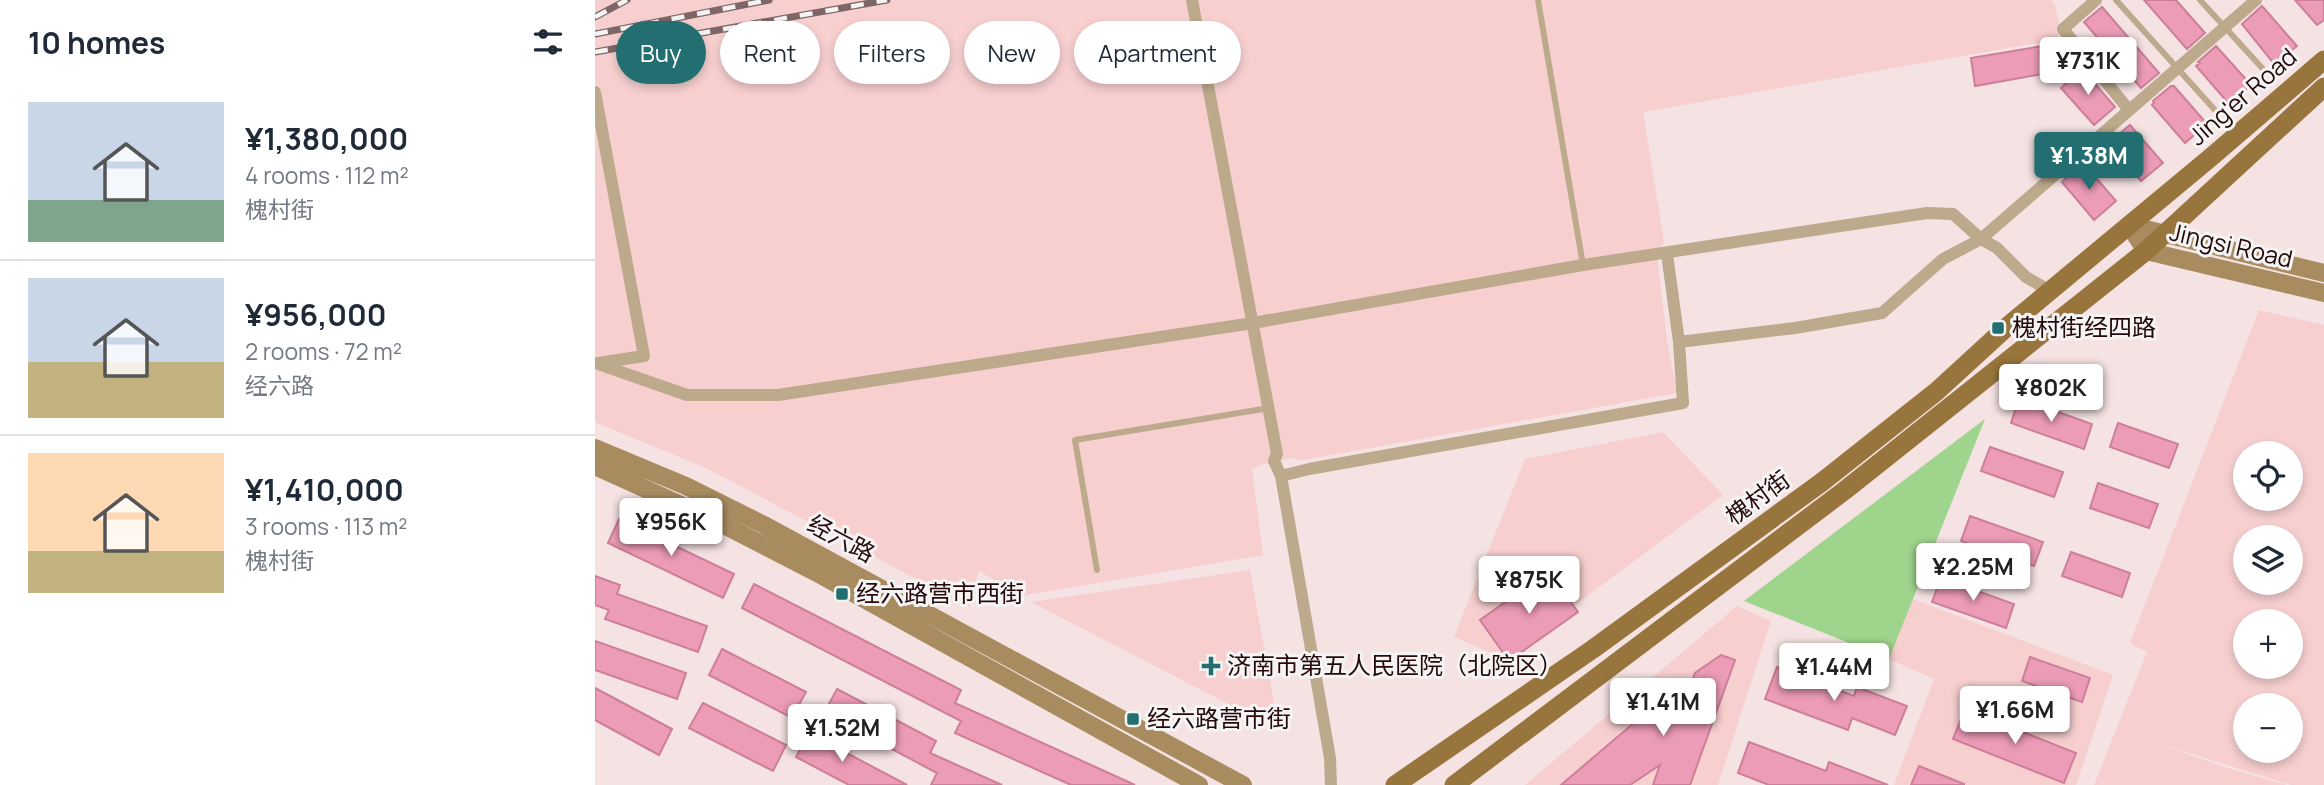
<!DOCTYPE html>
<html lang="en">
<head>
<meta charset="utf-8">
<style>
  body { margin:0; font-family:Manrope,"Noto Sans SC",sans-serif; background:#f6f6f7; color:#1f2937; height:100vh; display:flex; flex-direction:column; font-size:26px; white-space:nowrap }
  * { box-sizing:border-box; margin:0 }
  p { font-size:23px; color:#747a83 }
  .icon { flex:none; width:38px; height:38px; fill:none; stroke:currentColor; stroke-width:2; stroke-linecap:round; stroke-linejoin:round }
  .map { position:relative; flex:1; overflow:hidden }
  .details { display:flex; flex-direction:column; background:#fff; width:595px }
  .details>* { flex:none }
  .hud { position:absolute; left:21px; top:21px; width:665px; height:63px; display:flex; gap:14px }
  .fabs { position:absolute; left:1638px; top:441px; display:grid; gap:14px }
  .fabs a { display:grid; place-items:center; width:70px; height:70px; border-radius:50%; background:#fff; box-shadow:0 4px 10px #0003; font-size:35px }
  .price { position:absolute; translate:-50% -60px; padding:0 16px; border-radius:7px; background:#fff; color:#222; font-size:23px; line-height:46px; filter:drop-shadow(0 2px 4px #0008) }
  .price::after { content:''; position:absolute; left:50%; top:42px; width:21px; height:16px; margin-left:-10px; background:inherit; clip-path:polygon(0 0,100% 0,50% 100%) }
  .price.active { background:#236e71; color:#fff }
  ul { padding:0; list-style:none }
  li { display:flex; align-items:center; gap:21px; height:175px; padding:0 28px }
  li+li { border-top:2px solid #e0e1e3 }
  li span { display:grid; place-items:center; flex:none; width:196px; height:140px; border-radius:0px; color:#555 }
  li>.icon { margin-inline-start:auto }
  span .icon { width:84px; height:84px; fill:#fffc; stroke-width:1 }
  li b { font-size:30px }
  h2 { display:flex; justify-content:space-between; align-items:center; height:84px; padding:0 28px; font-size:30px }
  .tag { padding:0 24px; border-radius:32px; background:#fff; box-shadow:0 4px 10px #0003; font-size:24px; line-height:63px }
  .tag.active { background:#236e71; color:#fff }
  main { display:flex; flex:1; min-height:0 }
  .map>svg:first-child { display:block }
</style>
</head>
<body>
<main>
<section class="details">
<h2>10 homes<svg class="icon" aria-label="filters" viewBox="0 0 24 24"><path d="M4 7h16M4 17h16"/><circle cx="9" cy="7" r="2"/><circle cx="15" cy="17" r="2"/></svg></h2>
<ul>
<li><span style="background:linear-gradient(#c9d6e8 70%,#7fa58c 0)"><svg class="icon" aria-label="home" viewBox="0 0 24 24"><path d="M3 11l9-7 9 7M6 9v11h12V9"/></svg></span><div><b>¥1,380,000</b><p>4 rooms · 112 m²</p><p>槐村街</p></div></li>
<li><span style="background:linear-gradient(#c9d6e8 60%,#c2b280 0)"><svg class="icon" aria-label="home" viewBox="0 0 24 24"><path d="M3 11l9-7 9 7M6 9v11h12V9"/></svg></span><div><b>¥956,000</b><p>2 rooms · 72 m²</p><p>经六路</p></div></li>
<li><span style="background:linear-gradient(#ffd9b3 70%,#c2b280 0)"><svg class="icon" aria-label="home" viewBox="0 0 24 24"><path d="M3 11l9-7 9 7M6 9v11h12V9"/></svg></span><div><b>¥1,410,000</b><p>3 rooms · 113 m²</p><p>槐村街</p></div></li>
</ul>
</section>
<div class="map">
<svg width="1729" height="785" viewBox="0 0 1729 785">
  <rect width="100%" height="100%" fill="#f5e2e2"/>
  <!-- built -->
  <path fill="#f7cfcf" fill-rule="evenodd" d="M0,0H1455L1460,5L1466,32L1459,40L1048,112L1069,242L1062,255L1072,340L1082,393L708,460L696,458L665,465L657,469L668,555L425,596L384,571L374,607L113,469L0,422Z
    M1664,310L1729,325V785H1696L1562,743L1629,767L1692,785H1499L1552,652L1535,643ZM1650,453H1696V499H1650ZM1650,537H1696V583H1650ZM1696,621V667H1650V621ZM1696,705V751H1650V705Z
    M1068,432L1128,495L909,658L859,637L930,459Z
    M655,570L684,730L436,602Z
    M1318,599L1518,675L1481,785H1299L1339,679L1294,659Z
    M1142,606L1176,621L1123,785H930Z"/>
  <!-- green -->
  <path fill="#9fd48d" d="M1390,419L1294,659L1149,601Z"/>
  <!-- building -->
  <path fill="#ed9cb7" stroke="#cd7e99" stroke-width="2" d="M1549,0H1581L1610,33L1592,49Z
    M1700,0H1729V20L1722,25Z
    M1667,6L1702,46L1680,65L1647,24Z
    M1507,7L1564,73L1546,88L1489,22Z
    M1460,44L1465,71L1380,86L1376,58Z
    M1621,46L1656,85L1634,104L1601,66L1605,63L1603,62Z
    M1487,69L1520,107L1499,125L1466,88Z
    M1576,86H1579L1612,124L1590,143L1557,105L1559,103L1558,101Z
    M1535,125L1568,163L1546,181L1513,143Z
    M1488,163L1521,201L1499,220L1467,182Z
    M1424,398L1497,424L1489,449L1416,423Z
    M1523,423L1583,444L1574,468L1515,447Z
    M1395,447L1468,472L1459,497L1386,471Z
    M1503,483L1563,504L1554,528L1495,508Z
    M1375,516L1448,542L1439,566L1366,541Z
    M24,519L139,574L128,598L13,543Z
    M1476,552L1535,573L1527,597L1467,576Z
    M954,571L983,612L914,661L885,620Z
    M0,576L25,585L22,594L112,626L103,652L10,619L14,610L0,605Z
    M1346,578L1419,604L1411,628L1337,602Z
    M159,584L366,690L360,703L540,785H476L360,733L366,721L147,608Z
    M0,641L91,673L82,699L0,670Z
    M127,649L211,692L197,718L114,675Z
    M1126,655L1140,660L1095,785H1058L1065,765L1035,785H966L1054,710L1082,719L1100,673Z
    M1435,657L1495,678L1487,702L1427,681Z
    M1182,667L1259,696L1262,687L1312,706L1300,735L1257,718L1253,730L1170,699Z
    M0,688L77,729L64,755L0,720Z
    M242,689L341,741L335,753L407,785H336L342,773L229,713Z
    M108,703L191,745L178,771L94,728Z
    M1370,709L1481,753L1469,783L1358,739Z
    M214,733L312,785H254L201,757Z
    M1154,742L1231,771L1234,762L1293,785H1174L1143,773Z
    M1324,766L1369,784V785H1316Z"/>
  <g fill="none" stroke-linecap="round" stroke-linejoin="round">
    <!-- service -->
    <path stroke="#bdaa8d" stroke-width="6" d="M943,0L988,265
      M1521,0L1619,109
      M1605,0L1668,69
      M502,570L480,440L674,408"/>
    <!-- minor -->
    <path stroke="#bdaa8d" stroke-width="12" d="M597,0L682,454L679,461L686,476L735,758L736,785
      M1501,0L1468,29L1534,110
      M0,92L49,356L3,363
      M1072,254L1084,342
      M0,363L92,395H183L658,323L988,265L1332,213L1358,214L1386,239L1402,248L1431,277L1455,291
      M686,476L714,469L1088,403L1084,342L1200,328L1287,313L1348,259L1386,239L1661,0"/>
    <!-- secondary -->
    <path stroke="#a88b5f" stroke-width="18" d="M1534,225L1551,251L1729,293
      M1534,225L1729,273
      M0,448L91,486L169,525L648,785
      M0,466L121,521L222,573L604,785"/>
    <!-- primary -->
    <path stroke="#98753c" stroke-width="19" d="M800,785L998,649L1227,482L1342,391L1414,325L1615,158L1729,60
      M859,785L1249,491L1551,251L1729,87"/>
    <!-- rail casing -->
    <g stroke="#7e6566" stroke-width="7">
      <path id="rail" d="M0,17L32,0
        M0,34L174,0
        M0,52L292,0
        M30,68L87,42"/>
    </g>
    <!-- rail -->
    <use href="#rail" stroke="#f4f4f4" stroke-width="4.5" stroke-dasharray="13" stroke-linecap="butt"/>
  </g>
  <!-- markers -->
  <g fill="#236e71" stroke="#f4f4f4" stroke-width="2.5">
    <rect x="1396" y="321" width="14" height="14" rx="3.5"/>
    <rect x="240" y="587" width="14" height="14" rx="3.5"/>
    <path d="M612.5 655.5h7v7h7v7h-7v7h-7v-7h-7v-7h7z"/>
    <rect x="531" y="712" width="14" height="14" rx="3.5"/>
  </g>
  <g text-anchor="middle" stroke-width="6" stroke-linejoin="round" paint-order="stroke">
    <!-- street labels -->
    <g font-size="24" fill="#26080a" stroke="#f4f4f4">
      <text transform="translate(1648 97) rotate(-41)" y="8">Jing'er Road</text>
      <text transform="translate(1636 246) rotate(13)" y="8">Jingsi Road</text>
      <text transform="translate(1163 498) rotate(-36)" y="8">槐村街</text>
      <text transform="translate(246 539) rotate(28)" y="8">经六路</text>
    </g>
    <!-- poi labels -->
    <g font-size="24" fill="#26080a" stroke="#f4f4f4" text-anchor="start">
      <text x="1417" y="336">槐村街经四路</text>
      <text x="261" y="602">经六路营市西街</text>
      <text x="632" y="674">济南市第五人民医院（北院区）</text>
      <text x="552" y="727">经六路营市街</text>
    </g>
  </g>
</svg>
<div class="fabs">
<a><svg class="icon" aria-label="locate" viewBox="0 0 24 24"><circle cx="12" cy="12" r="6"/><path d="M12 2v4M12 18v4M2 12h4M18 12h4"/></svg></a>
<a><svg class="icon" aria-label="layers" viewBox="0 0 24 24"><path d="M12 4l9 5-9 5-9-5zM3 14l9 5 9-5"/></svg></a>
<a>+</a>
<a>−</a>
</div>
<b class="price" style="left:1493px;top:97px">¥731K</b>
<b class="price active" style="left:1494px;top:192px">¥1.38M</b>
<b class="price" style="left:1456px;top:424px">¥802K</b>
<b class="price" style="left:76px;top:558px">¥956K</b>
<b class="price" style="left:1378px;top:603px">¥2.25M</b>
<b class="price" style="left:934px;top:616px">¥875K</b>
<b class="price" style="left:1239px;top:703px">¥1.44M</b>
<b class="price" style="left:1068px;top:738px">¥1.41M</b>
<b class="price" style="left:1420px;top:746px">¥1.66M</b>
<b class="price" style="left:247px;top:764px">¥1.52M</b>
<div class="hud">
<a class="tag active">Buy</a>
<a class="tag">Rent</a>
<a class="tag">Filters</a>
<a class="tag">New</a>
<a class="tag">Apartment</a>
</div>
</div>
</main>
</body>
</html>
